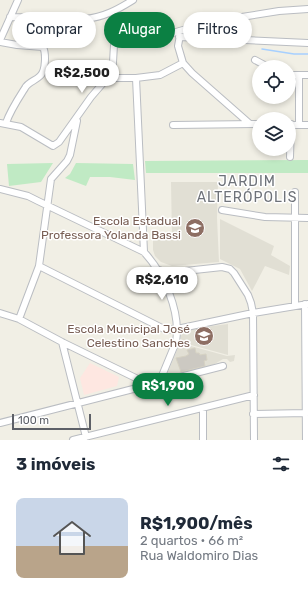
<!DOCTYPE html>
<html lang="pt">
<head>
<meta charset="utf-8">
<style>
  body { margin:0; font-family:Rubik,sans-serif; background:#f2f2f3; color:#1f2937; height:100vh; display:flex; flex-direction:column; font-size:15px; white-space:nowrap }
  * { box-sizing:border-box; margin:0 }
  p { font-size:13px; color:#747a83 }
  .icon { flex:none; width:22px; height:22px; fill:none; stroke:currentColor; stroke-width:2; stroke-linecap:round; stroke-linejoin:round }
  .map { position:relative; height:440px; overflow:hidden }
  .sheet { display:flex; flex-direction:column; background:#fff; flex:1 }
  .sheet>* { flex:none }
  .guide { position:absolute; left:12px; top:12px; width:284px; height:36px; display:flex; gap:8px }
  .tools { position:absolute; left:252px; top:60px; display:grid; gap:8px }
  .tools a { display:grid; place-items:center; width:44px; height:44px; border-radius:50%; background:#fff; box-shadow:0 2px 6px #0003; font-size:20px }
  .scale { position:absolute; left:12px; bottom:10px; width:79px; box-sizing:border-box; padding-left:4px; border:2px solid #5d6067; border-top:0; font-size:11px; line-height:14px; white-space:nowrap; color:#5d6067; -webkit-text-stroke:3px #fff; paint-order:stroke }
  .price { position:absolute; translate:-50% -34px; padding:0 9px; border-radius:14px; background:#fff; color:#222; font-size:13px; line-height:26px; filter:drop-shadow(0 1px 2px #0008) }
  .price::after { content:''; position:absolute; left:50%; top:24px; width:12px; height:9px; margin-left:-6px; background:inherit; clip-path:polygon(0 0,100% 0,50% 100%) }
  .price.selected { background:#0b8043; color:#fff }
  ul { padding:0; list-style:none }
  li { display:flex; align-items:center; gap:12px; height:100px; padding:0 16px }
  li span { display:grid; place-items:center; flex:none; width:112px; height:80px; border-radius:8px; color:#555 }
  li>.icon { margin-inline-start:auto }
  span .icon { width:48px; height:48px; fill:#fffc; stroke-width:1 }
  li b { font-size:17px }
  h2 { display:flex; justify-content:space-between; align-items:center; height:48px; padding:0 16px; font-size:17px }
  .chip { padding:0 14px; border-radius:18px; background:#fff; box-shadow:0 2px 6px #0003; font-size:14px; line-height:36px }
  .chip.selected { background:#0b8043; color:#fff }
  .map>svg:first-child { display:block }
</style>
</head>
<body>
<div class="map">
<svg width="308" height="440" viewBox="0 0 308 440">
  <rect width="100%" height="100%" fill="#f1efe5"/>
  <!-- education -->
  <path fill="#e1dfd4" d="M171,182H218L217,218L219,262L172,266L161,262L155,256L153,250V238H172Z
    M220,219L274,246L271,255L290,266L289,275L265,266L252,291L240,269L220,259Z
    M228,324V355L180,342L182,330Z
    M180,343L227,356L235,355L234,361L230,362L227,359H223L213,365L174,376L170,375L168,372Z"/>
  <!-- medical -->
  <path fill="#fee7e1" d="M90,363L119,377L117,386L84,395L80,378Z"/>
  <!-- green -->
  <path fill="#c0eac4" d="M308,160V173H146L145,161Z
    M53,163L41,182L9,186L7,164Z
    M76,163L133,164L135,180L110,177H90L86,186L65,178L70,174Z"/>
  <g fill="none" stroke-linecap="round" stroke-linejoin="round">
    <!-- stream -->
    <path stroke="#a7d0ff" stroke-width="1.5" d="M262,49L294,54H308"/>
  </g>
  <!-- building -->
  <path fill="#ccc9c2" stroke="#d6d2c3" d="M195,348L196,353H199L200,355L206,354L207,360L204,361L205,366L181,372L176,358L186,356L189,354L187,350Z"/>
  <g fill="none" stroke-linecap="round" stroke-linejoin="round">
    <!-- street casing -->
    <g stroke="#babdc2" stroke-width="8">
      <path id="street" d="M10,17L85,19C104,17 117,10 133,0
        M229,19L231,39
        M180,35L178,46L183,63L192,73L250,124
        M179,37L308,43
        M0,40L18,0
        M0,42L17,45L43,47C46,53 46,71 40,76C35,81 28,82 25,88C18,99 10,111 6,123
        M255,60L268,67
        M289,75H308
        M136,78L144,252
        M112,79L114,45L115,43L152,39L207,23L229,19L279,11L308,9
        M0,123L21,127L53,146L59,142L91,97L104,82L114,78H136L160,75L183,63
        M173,125L259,124
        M295,125H308
        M299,125V75
        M290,157L291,124
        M0,189L28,196L38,201L144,252C164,274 181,311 176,342L159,383
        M295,192V305
        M222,210L265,217L308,218
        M39,266L166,330L177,329L253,313L308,304
        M159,270L167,273L222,267L230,269L234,273L248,295L251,303L253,313L254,440
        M305,304L306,440
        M0,313L19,319L62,342L150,385
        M19,319L39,266L51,179L67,161L70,155L77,121
        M62,342L86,437
        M203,408V440
        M253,414L306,413
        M0,423L223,366
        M73,440L254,395"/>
    </g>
    <!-- street -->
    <use href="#street" stroke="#fff" stroke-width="6"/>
  </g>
  <!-- icons -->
  <defs>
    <g id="school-disc" transform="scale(1)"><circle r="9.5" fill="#8d6e63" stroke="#fff"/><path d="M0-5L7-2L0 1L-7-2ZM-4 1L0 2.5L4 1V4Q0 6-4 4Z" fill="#fff"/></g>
  </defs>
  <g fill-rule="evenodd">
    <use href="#school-disc" x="195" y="228"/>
    <use href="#school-disc" x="204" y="336"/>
  </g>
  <g text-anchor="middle" stroke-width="3" stroke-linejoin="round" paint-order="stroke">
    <!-- education labels -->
    <g font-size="12" fill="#785e54" stroke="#fff" text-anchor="end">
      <text x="181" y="225">Escola Estadual<tspan x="181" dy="14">Professora Yolanda Bassi</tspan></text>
      <text x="190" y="333">Escola Municipal José<tspan x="190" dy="14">Celestino Sanches</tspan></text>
    </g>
    <!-- quarter labels -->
    <g font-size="14" letter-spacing="1" fill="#6e7279" stroke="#fff">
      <text x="247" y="186">JARDIM<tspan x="247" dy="16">ALTERÓPOLIS</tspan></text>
    </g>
  </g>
</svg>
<div class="tools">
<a><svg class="icon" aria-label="locate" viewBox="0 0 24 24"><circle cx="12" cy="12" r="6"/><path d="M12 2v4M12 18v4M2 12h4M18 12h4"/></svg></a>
<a><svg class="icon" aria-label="layers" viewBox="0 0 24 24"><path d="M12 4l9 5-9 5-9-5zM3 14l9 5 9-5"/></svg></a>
</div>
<div class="scale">100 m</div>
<b class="price" style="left:82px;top:94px">R$2,500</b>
<b class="price" style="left:162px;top:301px">R$2,610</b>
<b class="price selected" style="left:168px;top:407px">R$1,900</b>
<div class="guide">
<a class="chip">Comprar</a>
<a class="chip selected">Alugar</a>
<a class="chip">Filtros</a>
</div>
</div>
<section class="sheet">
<h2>3 imóveis<svg class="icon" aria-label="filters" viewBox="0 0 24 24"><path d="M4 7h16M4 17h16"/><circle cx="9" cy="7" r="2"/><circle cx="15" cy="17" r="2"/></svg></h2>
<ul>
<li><span style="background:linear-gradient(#c9d6e8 60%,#b9a48a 0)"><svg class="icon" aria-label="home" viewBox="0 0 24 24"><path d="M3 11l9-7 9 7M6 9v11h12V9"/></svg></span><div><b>R$1,900/mês</b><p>2 quartos · 66 m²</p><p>Rua Waldomiro Dias</p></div></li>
</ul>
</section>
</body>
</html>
